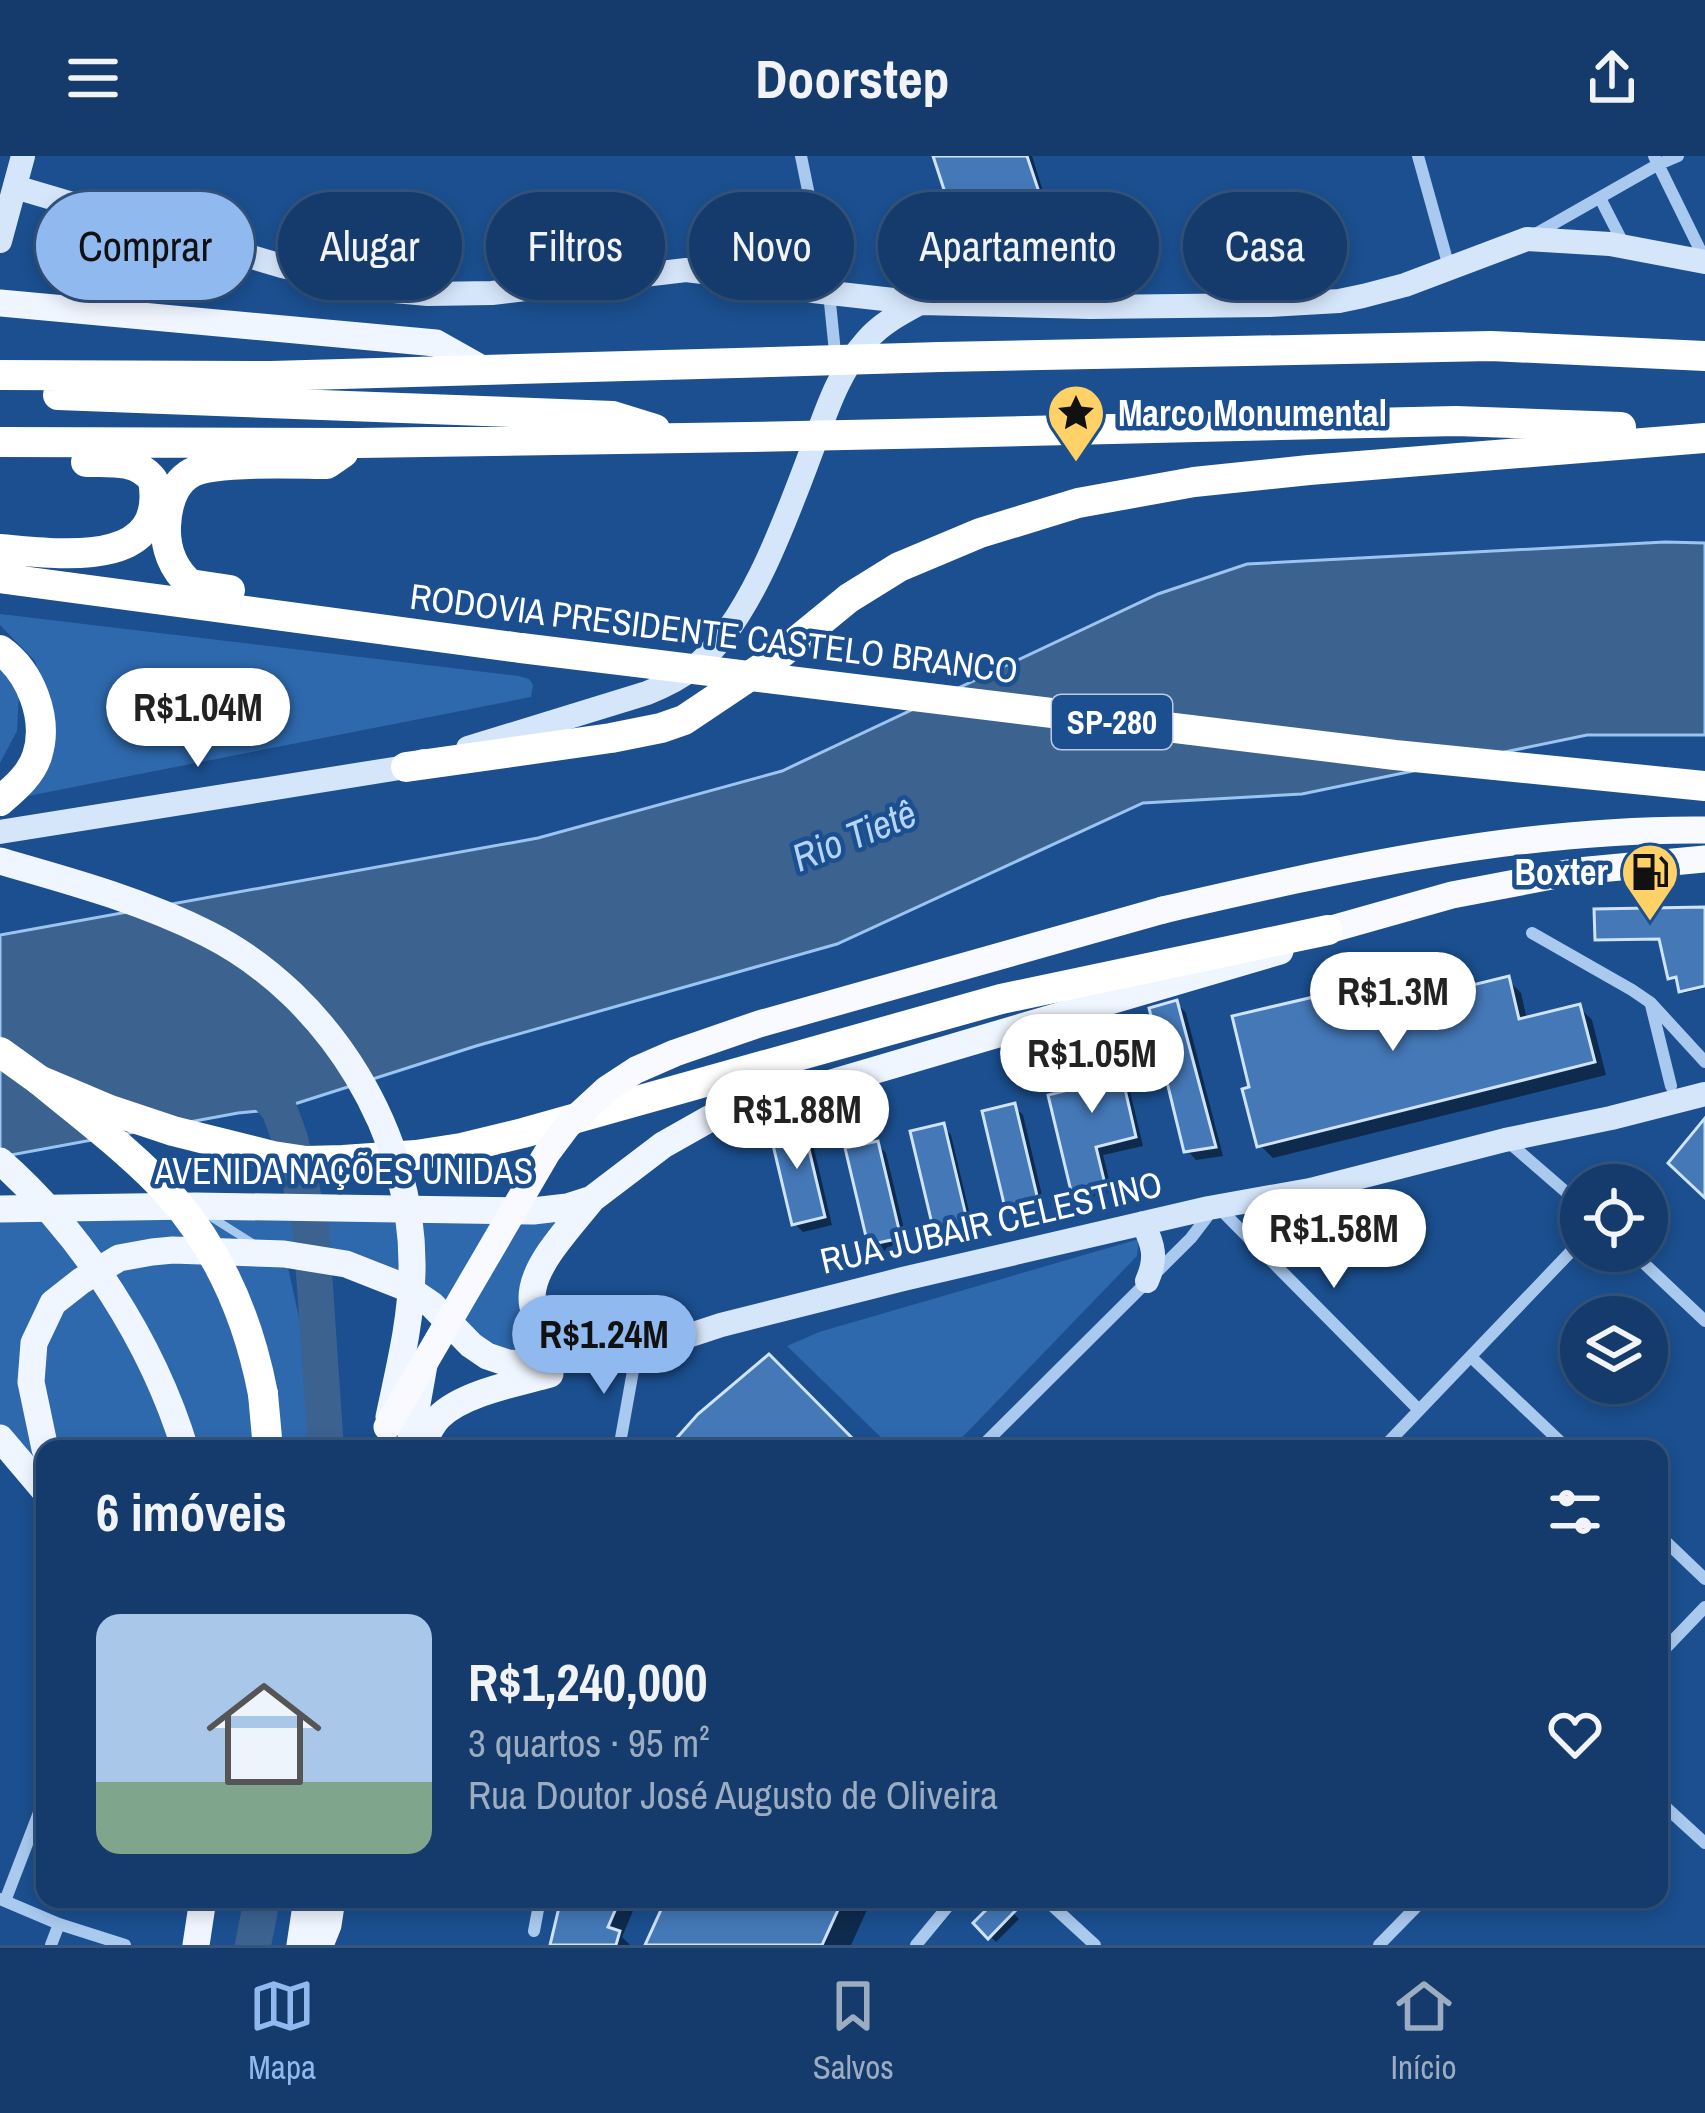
<!DOCTYPE html>
<html lang="pt">
<head>
<meta charset="utf-8">
<style>
  body { margin:0; font-family:"Archivo Narrow",sans-serif; background:#1d4271; color:#f1f3f6; height:100vh; display:flex; flex-direction:column; font-size:45px; white-space:nowrap }
  * { box-sizing:border-box; margin:0 }
  p { font-size:39px; color:#9dadc1 }
  .icon { flex:none; width:66px; height:66px; fill:none; stroke:currentColor; stroke-width:2; stroke-linecap:round; stroke-linejoin:round }
  .map { position:relative; flex:1; overflow:hidden }
  .side { position:absolute; left:36px; top:1284px; width:1632px; height:468px; display:flex; flex-direction:column; background:#143b6b; border-radius:24px; box-shadow:0 6px 18px #0003,0 0 0 3px #33557e }
  .side>* { flex:none }
  .top-card { position:absolute; left:36px; top:36px; width:1635px; height:108px; display:flex; gap:24px }
  .tools { position:absolute; left:1560px; top:1008px; display:grid; gap:24px }
  .tools a { display:grid; place-items:center; width:108px; height:108px; border-radius:50%; background:#143b6b; box-shadow:0 6px 18px #0003,0 0 0 3px #33557e; font-size:60px }
  .price { position:absolute; translate:-50% -102px; padding:0 27px; border-radius:42px; background:#fff; color:#222; font-size:39px; line-height:78px; filter:drop-shadow(0 3px 6px #0008) }
  .price::after { content:''; position:absolute; left:50%; top:72px; width:36px; height:27px; margin-left:-18px; background:inherit; clip-path:polygon(0 0,100% 0,50% 100%) }
  .price.active { background:#90b9f0; color:#111 }
  ul { padding:0; list-style:none }
  li { display:flex; align-items:center; gap:36px; height:300px; padding:0 60px }
  li span { display:grid; place-items:center; flex:none; width:336px; height:240px; border-radius:24px; color:#555 }
  li>.icon { margin-inline-start:auto }
  span .icon { width:144px; height:144px; fill:#fffc; stroke-width:1 }
  li b { font-size:51px }
  h2 { display:flex; justify-content:space-between; align-items:center; height:144px; padding:0 60px; font-size:51px }
  .tag { padding:0 42px; border-radius:54px; background:#143b6b; box-shadow:0 6px 18px #0003,0 0 0 3px #33557e; font-size:42px; line-height:108px }
  .tag.active { background:#90b9f0; color:#111 }
  header { display:flex; justify-content:space-between; align-items:center; height:156px; padding:0 60px; background:#143b6b; font-size:54px; font-weight:800 }
  .tab-bar { display:flex; justify-content:space-around; align-items:center; height:168px; border-top:3px solid #33557e; background:#143b6b; font-size:33px; color:#9dadc1 }
  .tab-bar a { display:grid; justify-items:center; gap:6px }
  .tab-bar .active { color:#90b9f0 }
  .map>svg:first-child { display:block }
</style>
</head>
<body>
<header><svg class="icon" aria-label="menu" viewBox="0 0 24 24"><path d="M4 6h16M4 12h16M4 18h16"/></svg>Doorstep<svg class="icon" aria-label="share" viewBox="0 0 24 24"><path d="M12 15V3M7 8l5-5 5 5M5 13v7h14v-7"/></svg></header>
<div class="map">
<svg width="1705" height="1789" viewBox="0 0 1705 1789">
  <rect width="100%" height="100%" fill="#1b4f8f"/>
  <!-- green -->
  <path fill="#2e69ad" d="M0,458L519,520L529,523L533,529L531,541L23,641L50,560L35,505L0,469Z
    M0,504L19,538L17,575L0,607Z
    M567,1051L534,1121L560,1188L508,1207L432,1149L285,1098L314,1230V1293H45V1320L0,1280V1053Z
    M1139,1083L1137,1100L951,1293H893L787,1190L819,1176Z"/>
  <!-- water -->
  <path fill="#3c6290" stroke="#9cc4f0" stroke-width="3" d="M1665,386L1705,387V579H1587L1302,638L1143,647L837,788L476,890L279,953L238,957L0,1001V779L538,682L782,615L1158,438L1247,408Z"/>
  <!-- shadow -->
  <path fill="#0007" d="M936,0H1032L1046,45L1038,48L1039,50L987,65L988,68L966,72L957,63Z
    M1705,754V832L1684,837L1682,835L1679,822L1671,821L1662,784L1598,783Z
    M1508,824L1521,837L1527,864L1579,851L1592,864L1606,919L1273,1002L1260,989L1368,831L1381,844L1383,854Z
    M1177,847L1186,857L1223,1000L1196,1004L1187,994Z
    M1113,888L1121,897L1143,990L1103,999L1112,1036L1083,1043L1074,1034Z
    M1014,950L1023,959L1045,1052L1016,1059L1008,1050Z
    M801,967L810,976L832,1069L803,1076L794,1067Z
    M943,970L951,979L973,1072L945,1079L936,1070Z
    M877,988L886,997L908,1090L879,1097L871,1088Z
    M565,1743H638L622,1781L630,1789H554Z
    M669,1743H872L851,1789H648Z
    M1000,1744L1019,1763L996,1786L977,1767Z"/>
  <g fill="none" stroke-linecap="round" stroke-linejoin="round">
    <!-- river -->
    <path stroke="#3c6290" stroke-width="36" d="M248,917L279,953L290,983L311,1073L326,1293
      M253,1789L262,1743"/>
  </g>
  <!-- building -->
  <path fill="#4478b7" stroke="#cfe3fa" stroke-width="3" d="M933,0H1027L1039,36L1030,39L1031,41L980,56V59L954,64Z
    M1705,751V830L1679,836L1676,821L1668,823L1659,783L1595,784L1594,753Z
    M1509,820L1519,863L1580,848L1595,906L1257,991L1242,933L1249,931L1232,860L1369,828L1375,853Z
    M1177,844L1216,991L1184,996L1149,852Z
    M1114,885L1136,981L1096,991L1105,1028L1071,1035L1048,939L1089,929L1080,893Z
    M1015,947L1038,1044L1005,1052L982,955Z
    M1705,962V1042L1668,1007Z
    M802,964L825,1061L792,1069L769,972Z
    M944,967L967,1064L933,1072L910,975Z
    M878,985L901,1082L868,1089L845,992Z
    M769,1198L863,1293H667L698,1258Z
    M561,1743H620L608,1771L620,1775L616,1789H550Z
    M666,1743H843L822,1789H645Z
    M997,1743H1003L1015,1755L988,1783L973,1767Z"/>
  <g fill="none" stroke-linecap="round" stroke-linejoin="round">
    <!-- service -->
    <path stroke="#a9c9ee" stroke-width="8" d="M211,1061L254,1088"/>
    <!-- minor -->
    <path stroke="#a9c9ee" stroke-width="12" d="M801,0L829,137L836,206
      M1418,0L1449,111
      M1654,0L1705,104
      M1600,42L1624,89
      M1532,80L1657,9L1678,0
      M1532,777L1632,834L1651,847L1705,906
      M1651,849L1671,930
      M1506,984L1581,1049
      M1217,1050L1418,1253
      M1631,1095L1705,1165
      M1471,1201L1568,1293
      M619,1293L636,1198
      M979,1293L1191,1082L1207,1061L1209,1052
      M1382,1293L1581,1085
      M1659,1379L1705,1423
      M1659,1499L1705,1451
      M1659,1645L1705,1687
      M0,1743L59,1768L125,1789
      M1045,1743L1095,1789
      M5,1745L45,1641
      M534,1775L540,1743
      M51,1789L59,1768
      M916,1789L954,1743
      M1379,1789L1424,1743"/>
    <!-- secondary -->
    <path stroke="#d6e6fa" stroke-width="24" d="M15,31L282,110L394,135L428,138L492,137L686,114L744,121L813,135L920,147L1090,151L1269,149L1339,145L1363,140L1405,129L1527,83L1610,88L1705,106
      M0,85L23,0
      M468,592L647,537C665,530 681,522 696,510C752,462 787,359 813,291C827,253 839,215 867,184C882,167 900,158 920,147
      M0,676L406,611L424,605
      M1143,1067C1154,1090 1157,1102 1147,1125
      M636,1197L721,1169L903,1123L1209,1052L1310,1034L1505,984L1611,962L1705,938"/>
    <!-- primary -->
    <path stroke="#f0f6ff" stroke-width="27" d="M0,147L436,187L484,214
      M0,1053L195,1050L533,1055L567,1051L592,1043L663,989L709,963L1280,795
      M582,1198C487,1153 549,1097 592,1043
      M0,1282L45,1335
      M45,1293L31,1226L34,1187L53,1147L81,1125L119,1102L152,1096L173,1094L284,1098L346,1108L407,1132L432,1149L471,1189L487,1200L508,1207L536,1209L619,1191L636,1197
      M409,1293L424,1209
      M417,1293C426,1284 430,1270 439,1261C463,1237 518,1227 550,1218
      M196,1789L203,1743
      M300,1789L307,1743
      M320,1789L328,1769L332,1743"/>
    <!-- trunk -->
    <path stroke="#f8faff" stroke-width="27" d="M1163,754C1340,713 1522,672 1705,674
      M1328,774L1452,739L1578,715L1705,703"/>
    <!-- motorway -->
    <path stroke="#fff" stroke-width="30" d="M940,201L1491,190L1705,200
      M0,219L271,220L771,206
      M58,239L613,260L655,273
      M941,277L1456,265L1621,271
      M0,286L358,287L749,281
      M0,393C55,397 169,416 153,324C137,303 111,306 86,306
      M0,422L521,492
      M230,434L190,428C173,413 165,392 166,370C167,351 172,330 188,319C209,303 297,308 327,308L343,297
      M0,494C31,516 49,563 37,600C31,619 14,633 0,645
      M406,611L611,582L661,572L684,564L772,505L849,442L899,411L980,377L1078,347L1194,326L1309,314L1705,282
      M0,896L39,924L110,954L173,975L273,1000L306,1005L343,1004L416,999L461,992L523,977L1001,843L1328,774
      M263,1238L268,1293"/>
    <!-- primary-bridge -->
    <path stroke="#f0f6ff" stroke-width="27" d="M0,705C70,725 143,745 208,778C330,840 415,980 412,1116C411,1166 399,1213 389,1261
      M0,1005C83,1078 153,1187 185,1293"/>
    <!-- trunk-bridge -->
    <path stroke="#f8faff" stroke-width="27" d="M387,1271L547,997L568,969L607,933L636,914L675,897L759,868L1163,754"/>
    <!-- motorway-bridge -->
    <path stroke="#fff" stroke-width="30" d="M771,206L940,201
      M749,281L941,277
      M521,492L1395,599L1705,630
      M39,924C81,959 136,1000 171,1040C221,1097 249,1165 263,1238"/>
  </g>
  <!-- icons -->
  <defs>
    <g id="sight-pin" transform="scale(3)"><path d="M0 17L-7.5 6A9.5 9.5 0 1 1 7.5 6Z" fill="#ffd166" stroke="#1b4f8f"/><path d="M0-6L1.8-2.2L6-1.7L2.9 1.2L3.7 5.4L0 3.3L-3.7 5.4L-2.9 1.2L-6-1.7L-1.8-2.2Z" fill="#111"/></g>
    <g id="fuel-pin" transform="scale(3)"><path d="M0 17L-7.5 6A9.5 9.5 0 1 1 7.5 6Z" fill="#ffd166" stroke="#1b4f8f"/><path d="M-5.5-6h7V0h2V4h1.3V-2.5L3-4.5l.8-.8L6-3V5H2.5V1h-1V6h-7ZM-4.2-4.7v3.2H.2V-4.7Z" fill="#111"/></g>
  </defs>
  <g fill-rule="evenodd">
    <use href="#sight-pin" x="1076" y="257"/>
    <use href="#fuel-pin" x="1650" y="716"/>
  </g>
  <g text-anchor="middle" stroke-width="9" stroke-linejoin="round" paint-order="stroke">
    <!-- shield labels -->
    <rect fill="#1b4f8f" stroke="#bbcadd" stroke-width="3" x="1052" y="539" width="120" height="54" rx="9"/>
    <g font-size="33" font-weight="bold" fill="#fff">
      <text x="1112" y="578">SP-280</text>
    </g>
    <!-- poi labels -->
    <g font-size="36" font-weight="bold" fill="#fff" stroke="#1b4f8f" text-anchor="start">
      <text x="1118" y="270">Marco Monumental</text>
      <text x="1608" y="729" text-anchor="end">Boxter</text>
    </g>
    <!-- street labels -->
    <g font-size="36" fill="#fff" stroke="#1b4f8f">
      <text transform="translate(714 477) rotate(7)" y="13">RODOVIA PRESIDENTE CASTELO BRANCO</text>
      <text x="344" y="1028">AVENIDA NAÇÕES UNIDAS</text>
      <text transform="translate(991 1066) rotate(-13)" y="13">RUA JUBAIR CELESTINO</text>
    </g>
    <!-- water labels -->
    <g font-size="39" font-style="italic" fill="#b5d3f5" stroke="#1b4f8f">
      <text transform="translate(854 679) rotate(-22)" y="14">Rio Tietê</text>
    </g>
  </g>
</svg>
<div class="tools">
<a><svg class="icon" aria-label="locate" viewBox="0 0 24 24"><circle cx="12" cy="12" r="6"/><path d="M12 2v4M12 18v4M2 12h4M18 12h4"/></svg></a>
<a><svg class="icon" aria-label="layers" viewBox="0 0 24 24"><path d="M12 4l9 5-9 5-9-5zM3 14l9 5 9-5"/></svg></a>
</div>
<b class="price" style="left:198px;top:614px">R$1.04M</b>
<b class="price" style="left:1393px;top:898px">R$1.3M</b>
<b class="price" style="left:1092px;top:960px">R$1.05M</b>
<b class="price" style="left:797px;top:1016px">R$1.88M</b>
<b class="price" style="left:1334px;top:1135px">R$1.58M</b>
<b class="price active" style="left:604px;top:1241px">R$1.24M</b>
<div class="top-card">
<a class="tag active">Comprar</a>
<a class="tag">Alugar</a>
<a class="tag">Filtros</a>
<a class="tag">Novo</a>
<a class="tag">Apartamento</a>
<a class="tag">Casa</a>
</div>
<section class="side">
<h2>6 imóveis<svg class="icon" aria-label="filters" viewBox="0 0 24 24"><path d="M4 7h16M4 17h16"/><circle cx="9" cy="7" r="2"/><circle cx="15" cy="17" r="2"/></svg></h2>
<ul>
<li><span style="background:linear-gradient(#a9c7e8 70%,#7fa58c 0)"><svg class="icon" aria-label="home" viewBox="0 0 24 24"><path d="M3 11l9-7 9 7M6 9v11h12V9"/></svg></span><div><b>R$1,240,000</b><p>3 quartos · 95 m²</p><p>Rua Doutor José Augusto de Oliveira</p></div><svg class="icon" aria-label="heart" viewBox="0 0 24 24"><path d="M12 20l-8-8c-3-5 5-10 8-4 3-6 11-1 8 4z"/></svg></li>
</ul>
</section>
</div>
<nav class="tab-bar">
<a class="active"><svg class="icon" aria-label="map" viewBox="0 0 24 24"><path d="M3 6l6-2 6 2 6-2v14l-6 2-6-2-6 2zM9 4v14M15 6v14"/></svg>Mapa</a>
<a><svg class="icon" aria-label="saved" viewBox="0 0 24 24"><path d="M7 4h10v16l-5-4-5 4z"/></svg>Salvos</a>
<a><svg class="icon" aria-label="home" viewBox="0 0 24 24"><path d="M3 11l9-7 9 7M6 9v11h12V9"/></svg>Início</a>
</nav>
</body>
</html>
